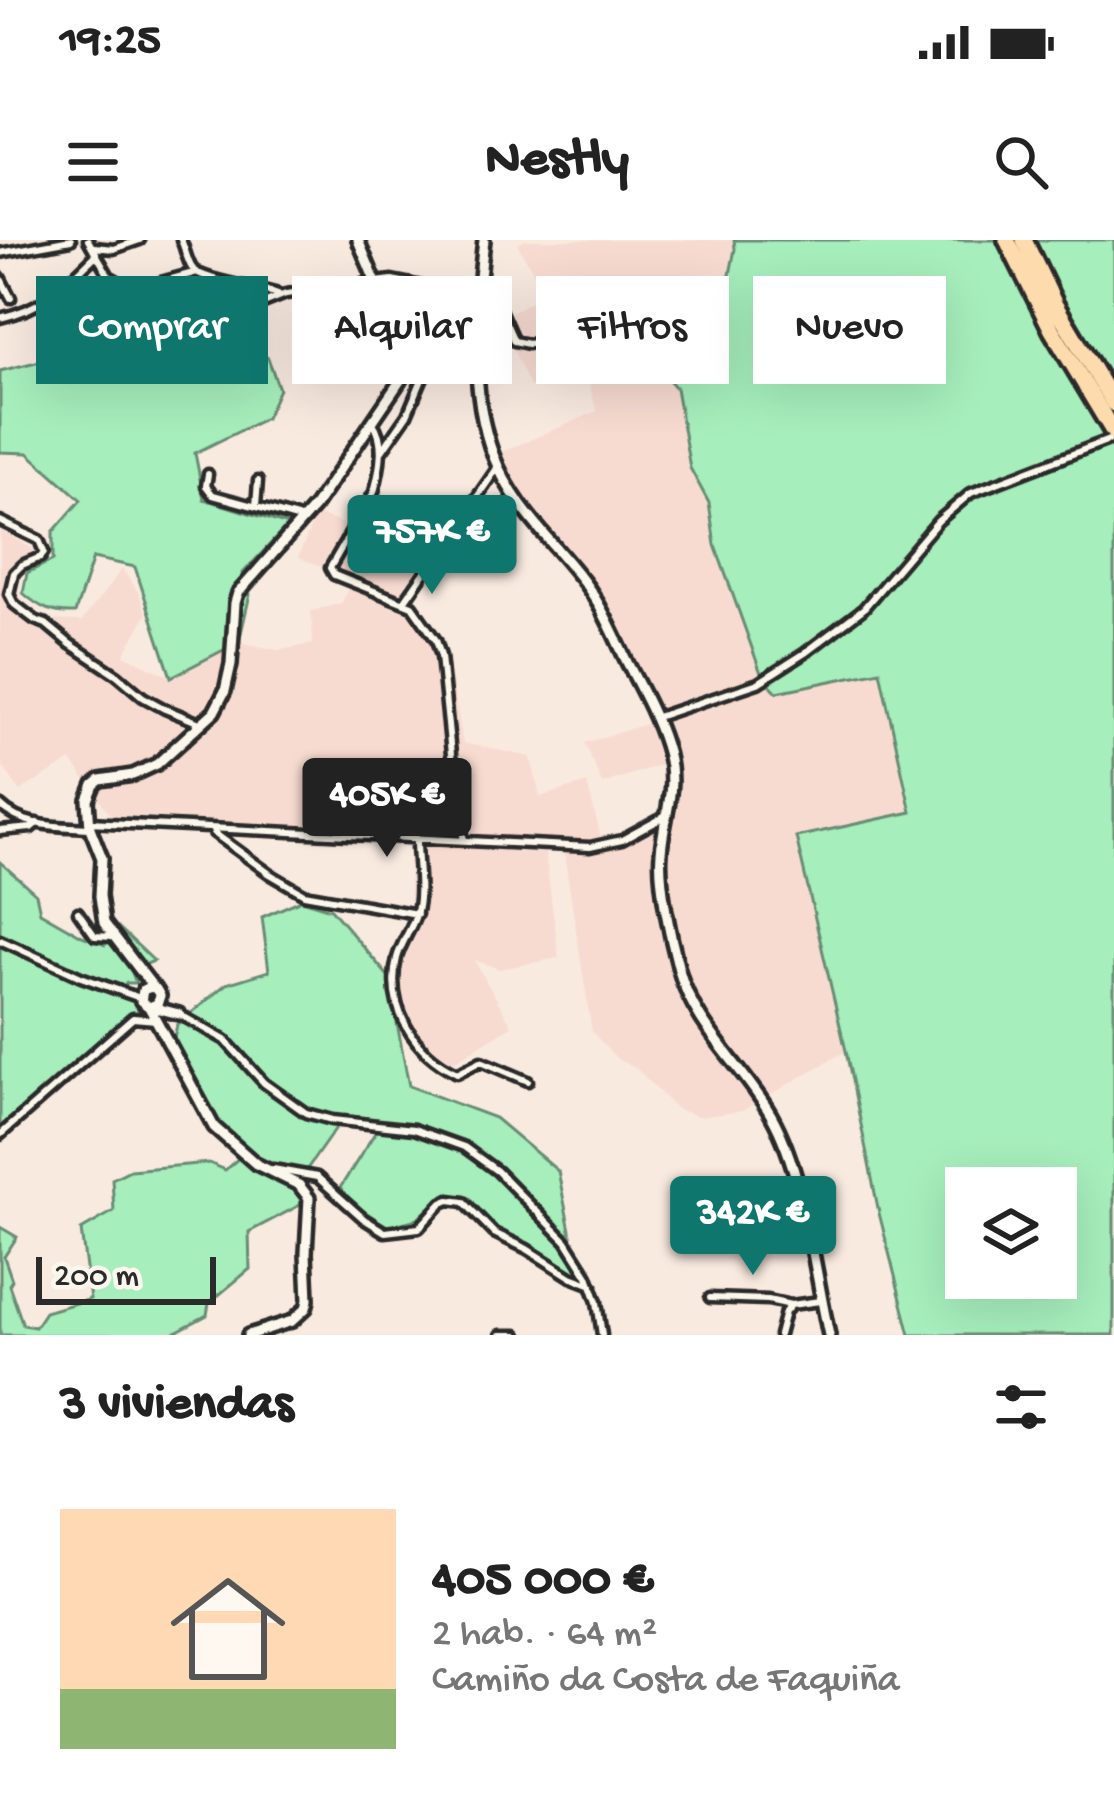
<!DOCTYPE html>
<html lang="es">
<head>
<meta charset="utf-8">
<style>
  body { margin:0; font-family:"Gochi Hand",sans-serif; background:#f2f2f2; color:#222; height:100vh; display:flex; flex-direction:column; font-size:45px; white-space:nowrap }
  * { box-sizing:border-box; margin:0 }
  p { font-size:39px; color:#767676 }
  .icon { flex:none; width:66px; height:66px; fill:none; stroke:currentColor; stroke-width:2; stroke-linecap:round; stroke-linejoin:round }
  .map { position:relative; height:1095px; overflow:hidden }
  .panel { display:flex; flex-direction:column; background:#fff; flex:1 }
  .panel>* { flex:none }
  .top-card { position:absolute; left:36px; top:36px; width:1044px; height:108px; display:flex; gap:24px }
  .controls { position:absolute; left:945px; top:927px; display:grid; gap:24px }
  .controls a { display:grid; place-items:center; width:132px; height:132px; border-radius:0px; background:#fff; box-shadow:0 12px 48px #0002; font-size:60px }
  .scale { position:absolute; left:36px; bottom:30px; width:180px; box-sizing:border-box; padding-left:12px; border:6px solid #2b2b2b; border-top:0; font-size:33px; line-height:42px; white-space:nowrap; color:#2b2b2b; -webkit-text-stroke:9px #fbf7ec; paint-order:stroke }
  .price { position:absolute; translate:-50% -102px; padding:0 27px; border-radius:12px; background:#0f766e; color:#fff; font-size:39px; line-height:78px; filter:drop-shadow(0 3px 6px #0008) }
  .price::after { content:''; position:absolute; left:50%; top:72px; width:36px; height:27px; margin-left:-18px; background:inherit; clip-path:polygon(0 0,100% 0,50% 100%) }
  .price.selected { background:#222; color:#fff }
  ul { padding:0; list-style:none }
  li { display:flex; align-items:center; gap:36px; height:300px; padding:0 60px }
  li+li { border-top:3px solid #e0e0e0 }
  li span { display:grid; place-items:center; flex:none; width:336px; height:240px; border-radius:0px; color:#555 }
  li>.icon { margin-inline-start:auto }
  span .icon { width:144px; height:144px; fill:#fffc; stroke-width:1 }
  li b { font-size:51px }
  h2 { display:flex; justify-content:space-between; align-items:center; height:144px; padding:0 60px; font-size:51px }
  .tag { padding:0 42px; border-radius:0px; background:#fff; box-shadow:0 12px 48px #0002; font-size:42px; line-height:108px }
  .tag.selected { background:#0f766e; color:#fff }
  .status { display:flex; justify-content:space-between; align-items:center; height:84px; padding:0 60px; background:#fff; direction:ltr }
  .status svg { height:33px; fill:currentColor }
  header { display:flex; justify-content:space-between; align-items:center; height:156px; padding:0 60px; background:#fff; font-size:54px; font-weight:700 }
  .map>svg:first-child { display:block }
</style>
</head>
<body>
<div class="status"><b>19:25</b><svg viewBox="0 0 49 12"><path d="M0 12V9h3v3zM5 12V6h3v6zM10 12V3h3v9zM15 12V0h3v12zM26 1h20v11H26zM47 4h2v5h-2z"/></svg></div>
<header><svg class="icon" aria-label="menu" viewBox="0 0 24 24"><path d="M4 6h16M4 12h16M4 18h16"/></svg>Nestly<svg class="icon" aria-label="search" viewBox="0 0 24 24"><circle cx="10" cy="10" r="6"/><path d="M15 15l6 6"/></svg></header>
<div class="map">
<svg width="1114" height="1095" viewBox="0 0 1114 1095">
  <rect width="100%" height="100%" fill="#f9eae0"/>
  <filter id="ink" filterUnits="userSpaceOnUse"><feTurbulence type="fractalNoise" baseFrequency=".00833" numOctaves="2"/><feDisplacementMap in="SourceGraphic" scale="24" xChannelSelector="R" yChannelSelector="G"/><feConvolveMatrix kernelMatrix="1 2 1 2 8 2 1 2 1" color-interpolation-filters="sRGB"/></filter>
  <g filter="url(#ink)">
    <!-- built -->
    <path fill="#f7dbd1" d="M526,0H734L735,9L714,116L703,140L663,133L676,147L690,228L709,263L715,305L725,328L880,430L911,572L796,598L846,811L742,871L700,877L676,869L636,828L618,820L592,792L564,614L629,604L656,586L678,566V519L602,544L585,503L662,479L611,376L577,324L531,272L499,213L597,171L585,131L530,147L499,78L546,54L517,4Z
      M316,274L392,302L396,291L446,310L414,357L445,400L463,503L531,517L540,557L587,543L603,606L544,605L559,718L500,729L474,720L512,786L450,824L432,812L416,795L405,777L398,729L410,669L409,596L114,580L71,521L20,551L0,522V294L2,291L47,317L24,326L14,347L28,370L48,380L82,381L122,329L139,353L147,374L124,415L171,437L239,402L278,410L313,404L311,371L342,363L349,345L323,328L298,318Z"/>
    <!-- green -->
    <path fill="#a6eebc" stroke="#688c74" stroke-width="3" fill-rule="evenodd" d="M734,0H1114V1095H910L879,973L846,811L796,597L911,572L880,431L777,452L762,436L715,305L709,263L690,228L676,148L662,132L703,139L714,116L735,9ZM966,948H1056V1038H966Z
      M239,100L268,118L279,149L266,178L195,213L204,259L288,285L243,333L250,354L239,402L171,437L135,327L93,318L75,373C52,374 40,368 23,353L27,333L53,320V292L81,260L28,213L0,212V131L64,115L156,120Z
      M0,622L36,654L40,672L82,696L105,705L118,687L154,721L131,730L136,743H126L122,756L135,762L139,773L0,894Z
      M301,660L331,669L388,736L409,846L495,878L558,931L579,1035L497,992L470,958L445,954L417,979L388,987L353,964L340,948L383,880L345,875L307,929L300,965L249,992L250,1029L209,1063L207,1075L170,1095H0V987L17,997L4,1017L12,1040L9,1045L23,1085L35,1087L45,1072L90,1059L81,990L114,971L112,939L130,930L209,923L225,930L248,910L220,886L208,871L174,798L177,785L226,744L269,731L262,677Z"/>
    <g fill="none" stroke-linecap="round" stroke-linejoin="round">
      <!-- street casing -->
      <g stroke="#2b2b2b" stroke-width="15">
        <path id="street" d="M88,0L109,36L138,52L160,71L197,81H212L231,76L286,54L392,40L478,57
          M181,0C185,8 187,21 192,28C201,41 259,47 278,54
          M94,7L114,9L140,0
          M0,13L71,0
          M0,37L11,58
          M478,49L494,56L514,101L528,104L566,96
          M138,52L161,42L197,32
          M0,78C47,67 64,46 97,14
          M373,183C386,201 380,230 374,252L330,328L334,335L412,366L436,400L441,416L452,524L464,601
          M382,211L407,175L454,64L465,56
          M208,234L206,246L213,255L304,280
          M256,266L258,241
          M0,281L39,300L44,312L41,317L22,325L14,333L9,354L14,364L35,380L46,384L70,404L117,435L143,457L165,469L200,483
          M404,362L498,227
          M654,478L758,443L805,413L863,369L938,281L971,253L1114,198
          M0,565C23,588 60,586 90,588
          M89,582L590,607L622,600L666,576
          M0,591L31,588L37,583
          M214,593L270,634L304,654L417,674
          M417,601C417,623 423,653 416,675C411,690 401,703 397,718C385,767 414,813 457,833L481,821L528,841
          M78,672L95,696L113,697
          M0,700L81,737L140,758
          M179,774L225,800L264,843L306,873L332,880L414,889L464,907L497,931L566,1001L588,1036L597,1062L602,1095
          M0,895L133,778L156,780
          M273,929L317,937L364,979L385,992L419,988L442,963L449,960L464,962L494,993L527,1009L571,1037L592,1045
          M710,1058L768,1060L791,1065
          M501,1095H517
          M779,1095L785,1072L791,1065L820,1061"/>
      </g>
      <!-- secondary casing -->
      <g stroke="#2b2b2b" stroke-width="18">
        <path id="secondary" d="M484,0C476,69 468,151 494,217C514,268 552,300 584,342C602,366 614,395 627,422C641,449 656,476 665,505C679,548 664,572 661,613C658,642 671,700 679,730C694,786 743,826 771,875C804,933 814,1028 829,1095
          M153,747L104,683L100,656L102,618L90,588L88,560L94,545L100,540L133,535L157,524L214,472L225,451L231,424L235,363L238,353L315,266L404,135L410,122L411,105L384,62L358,0
          M149,767L157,764L160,756L156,749L151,747L143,750L141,761L149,767L214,887L256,924L299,945L309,958L306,1013L308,1060L306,1068L292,1081L248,1095
          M152,767L179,774"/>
      </g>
      <!-- highway casing -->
      <g stroke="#2b2b2b" stroke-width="24">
        <path id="highway" d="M1007,0L1052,90L1114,193
          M1024,0L1055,65L1114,164"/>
      </g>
      <!-- street -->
      <use href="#street" stroke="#fbf7ec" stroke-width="6"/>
      <!-- secondary -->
      <use href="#secondary" stroke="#fbf7ec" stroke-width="9"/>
      <!-- highway -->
      <use href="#highway" stroke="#fedbac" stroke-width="15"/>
    </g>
  </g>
</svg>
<div class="controls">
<a><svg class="icon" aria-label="layers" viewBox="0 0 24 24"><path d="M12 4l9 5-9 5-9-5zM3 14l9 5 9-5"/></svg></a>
</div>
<div class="scale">200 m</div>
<b class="price" style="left:432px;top:357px">757K €</b>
<b class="price selected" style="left:387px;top:620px">405K €</b>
<b class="price" style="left:753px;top:1038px">342K €</b>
<div class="top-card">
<a class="tag selected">Comprar</a>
<a class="tag">Alquilar</a>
<a class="tag">Filtros</a>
<a class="tag">Nuevo</a>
</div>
</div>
<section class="panel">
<h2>3 viviendas<svg class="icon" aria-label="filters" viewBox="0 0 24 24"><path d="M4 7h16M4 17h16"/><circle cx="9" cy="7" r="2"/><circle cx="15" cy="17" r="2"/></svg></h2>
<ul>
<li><span style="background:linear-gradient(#ffd9b3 75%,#8fb573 0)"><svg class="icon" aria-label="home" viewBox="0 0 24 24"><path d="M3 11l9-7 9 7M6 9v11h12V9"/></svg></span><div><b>405 000 €</b><p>2 hab. · 64 m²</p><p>Camiño da Costa de Faquiña</p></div></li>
</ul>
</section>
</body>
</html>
